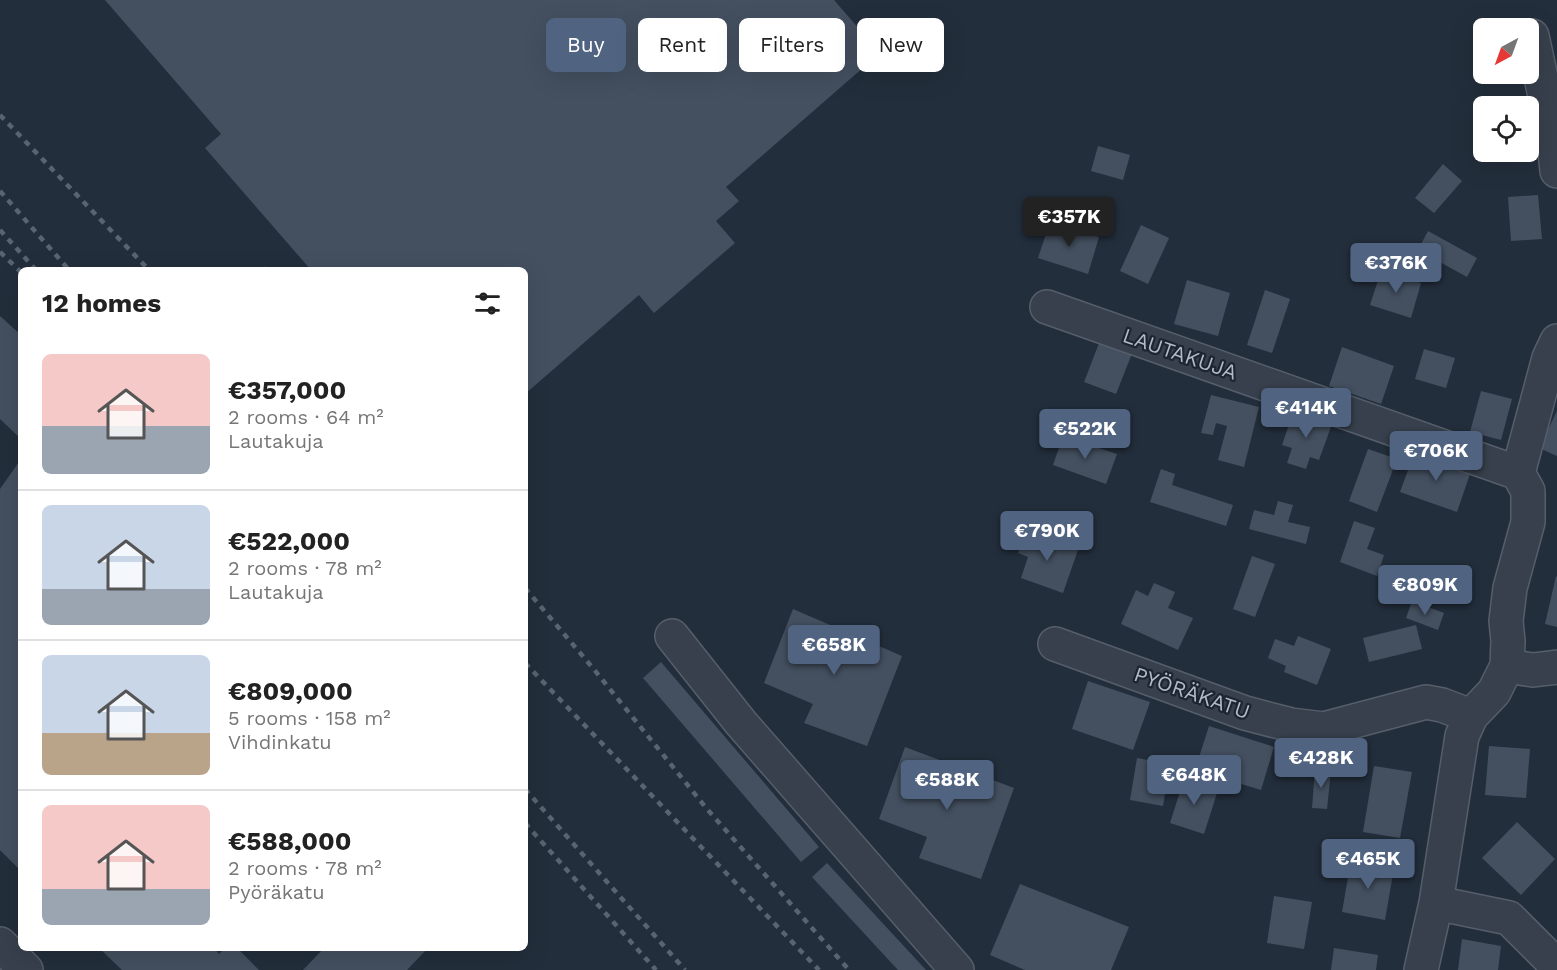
<!DOCTYPE html>
<html lang="en">
<head>
<meta charset="utf-8">
<style>
  body { margin:0; font-family:"Work Sans",sans-serif; background:#f6f6f6; color:#222; height:100vh; display:flex; flex-direction:column; font-size:22px; white-space:nowrap }
  * { box-sizing:border-box; margin:0 }
  p { font-size:20px; color:#767676 }
  .icon { flex:none; width:33px; height:33px; fill:none; stroke:currentColor; stroke-width:2; stroke-linecap:round; stroke-linejoin:round }
  .map { position:relative; flex:1; overflow:hidden }
  .side { position:absolute; left:18px; top:267px; width:510px; height:684px; display:flex; flex-direction:column; background:#fff; border-radius:9px; box-shadow:0 6px 24px #0002 }
  .side>* { flex:none }
  .guide { position:absolute; left:546px; top:18px; width:570px; height:54px; display:flex; gap:12px }
  .needle { width:39px; rotate:221deg }
  .fabs { position:absolute; left:1473px; top:18px; display:grid; gap:12px }
  .fabs a { display:grid; place-items:center; width:66px; height:66px; border-radius:9px; background:#fff; box-shadow:0 6px 24px #0002; font-size:30px }
  .price { position:absolute; translate:-50% -51px; padding:0 14px; border-radius:6px; background:#506482; color:#fff; font-size:20px; line-height:39px; filter:drop-shadow(0 2px 3px #0008) }
  .price::after { content:''; position:absolute; left:50%; top:36px; width:18px; height:14px; margin-left:-9px; background:inherit; clip-path:polygon(0 0,100% 0,50% 100%) }
  .price.active { background:#222; color:#fff }
  ul { padding:0; list-style:none }
  li { display:flex; align-items:center; gap:18px; height:150px; padding:0 24px }
  li+li { border-top:2px solid #e0e0e0 }
  li span { display:grid; place-items:center; flex:none; width:168px; height:120px; border-radius:9px; color:#555 }
  li>.icon { margin-inline-start:auto }
  span .icon { width:72px; height:72px; fill:#fffc; stroke-width:1 }
  li b { font-size:26px }
  h2 { display:flex; justify-content:space-between; align-items:center; height:72px; padding:0 24px; font-size:26px }
  .tag { padding:0 21px; border-radius:9px; background:#fff; box-shadow:0 6px 24px #0002; font-size:21px; line-height:54px }
  .tag.active { background:#506482; color:#fff }
  .map>svg:first-child { display:block }
</style>
</head>
<body>
<div class="map">
<svg width="1557" height="970" viewBox="0 0 1557 970">
  <rect width="100%" height="100%" fill="#232e3c"/>
  <!-- building -->
  <path fill="#445060" d="M105,0H834L880,53L726,187L739,201L716,221L735,243L654,313L639,295L525,394V270H311L205,148L221,134Z
    M1098,146L1130,155L1123,180L1091,171Z
    M1443,164L1462,181L1434,213L1415,198Z
    M1538,195L1542,239L1511,241L1508,197Z
    M1050,222L1099,237L1088,274L1038,258Z
    M1141,225L1169,238L1148,284L1120,271Z
    M1428,231L1477,258L1467,277L1418,250Z
    M1381,271L1421,283L1411,318L1370,305Z
    M1187,280L1230,293L1218,336L1174,324Z
    M1265,290L1290,299L1272,353L1247,345Z
    M0,316L21,335V439L0,419Z
    M1101,338L1133,351L1116,394L1084,382Z
    M1342,347L1394,366L1381,404L1329,386Z
    M1424,349L1455,358L1446,388L1415,379Z
    M1481,391L1512,399L1501,440L1470,432Z
    M1211,395L1259,407L1244,467L1218,460L1227,426L1216,423L1213,435L1201,433Z
    M1294,410L1332,424L1319,460L1310,457L1306,469L1287,463L1292,448L1282,445Z
    M1557,411V456L1539,448Z
    M1063,436L1117,454L1106,484L1053,465Z
    M1368,449L1397,459L1377,512L1349,501Z
    M1415,451L1471,471L1457,512L1400,492Z
    M21,459V871L0,850V489Z
    M1161,469L1175,474L1172,485L1233,505L1226,526L1150,502Z
    M1278,501L1293,505L1288,522L1310,527L1306,544L1249,529L1254,510L1274,515Z
    M1354,521L1375,528L1367,549L1384,555L1377,576L1340,562Z
    M1026,531L1078,550L1063,593L1021,578L1028,557L1018,553Z
    M1252,556L1275,564L1255,617L1233,609Z
    M1556,576L1557,577V627L1545,624Z
    M1154,583L1175,592L1168,608L1193,618L1178,650L1121,624L1136,590L1148,596Z
    M1412,601L1444,613L1438,630L1406,618Z
    M793,609L902,656L867,746L804,723L813,704L764,683Z
    M1416,625L1422,649L1369,662L1363,638Z
    M1298,636L1331,649L1317,685L1284,672L1286,666L1268,658L1275,639L1294,646Z
    M661,662L819,847L801,862L643,678Z
    M1088,681L1150,702L1133,750L1072,729Z
    M1209,726L1274,747L1261,790L1195,770Z
    M1489,746L1530,749L1526,798L1485,795Z
    M905,747L1014,788L981,879L919,858L927,837L879,819Z
    M1137,758L1170,764L1163,806L1130,800Z
    M1374,766L1412,772L1400,838L1363,832Z
    M1315,769L1331,771L1327,809L1312,808Z
    M1184,779L1218,790L1204,834L1170,823Z
    M1517,822L1555,859L1521,895L1482,858Z
    M1351,860L1394,868L1385,920L1342,912Z
    M827,863L926,970H898L812,877Z
    M1020,884L1129,927L1111,970H1025L990,955Z
    M1274,896L1312,902L1304,949L1267,943Z
    M1462,939L1501,946L1498,970H1458Z
    M99,948H214L219,954L225,948H237L259,970H122Z
    M324,948H428L407,970H303Z
    M1334,948L1378,955L1376,970H1331Z"/>
  <g fill="none" stroke-linecap="round" stroke-linejoin="round">
    <!-- minor casing -->
    <g stroke="#555e6a" stroke-width="36">
      <path id="minor" d="M1532,36L1553,133L1557,171
        M1047,307L1518,473
        M672,636L741,723L957,970
        M1055,644L1245,713L1291,725L1324,729L1426,702L1442,705L1471,716
        M1507,666L1533,670L1557,667
        M1436,903L1509,918L1557,966
        M0,944L26,970
        M1421,970L1436,903L1462,736L1471,716L1494,692L1507,666L1508,641L1506,621L1510,588L1528,522V491L1518,473L1549,358L1557,341"/>
    </g>
    <!-- minor -->
    <use href="#minor" stroke="#37404c" stroke-width="33"/>
    <!-- rail -->
    <path stroke="#596473" stroke-width="4.5" stroke-dasharray="6 6" stroke-linecap="butt" d="M0,115L149,270
      M0,191L69,270
      M0,230L36,270
      M0,252L21,272
      M263,268L265,270
      M525,588L592,667L707,809L849,970
      M525,663L819,970
      M525,789L685,970
      M525,823L656,970"/>
  </g>
  <g text-anchor="middle" stroke-width="4.5" stroke-linejoin="round" paint-order="stroke">
    <!-- street labels -->
    <g font-size="21" fill="#b2bbc7" stroke="#1c2531">
      <text transform="translate(1180 354) rotate(19)" y="7">LAUTAKUJA</text>
      <text transform="translate(1192 693) rotate(19)" y="7">PYÖRÄKATU</text>
    </g>
  </g>
</svg>
<div class="fabs">
<a><svg class="needle" viewBox="-14 -14 28 28"><path d="M0-13l5 13h-10z" fill="#e53935"/><path d="M0 13l5-13h-10z" fill="#767676"/></svg></a>
<a><svg class="icon" aria-label="locate" viewBox="0 0 24 24"><circle cx="12" cy="12" r="6"/><path d="M12 2v4M12 18v4M2 12h4M18 12h4"/></svg></a>
</div>
<b class="price active" style="left:1069px;top:248px">€357K</b>
<b class="price" style="left:1396px;top:294px">€376K</b>
<b class="price" style="left:1306px;top:439px">€414K</b>
<b class="price" style="left:1085px;top:460px">€522K</b>
<b class="price" style="left:1436px;top:482px">€706K</b>
<b class="price" style="left:1047px;top:562px">€790K</b>
<b class="price" style="left:1425px;top:616px">€809K</b>
<b class="price" style="left:834px;top:676px">€658K</b>
<b class="price" style="left:1321px;top:789px">€428K</b>
<b class="price" style="left:1194px;top:806px">€648K</b>
<b class="price" style="left:947px;top:811px">€588K</b>
<b class="price" style="left:1368px;top:890px">€465K</b>
<div class="guide">
<a class="tag active">Buy</a>
<a class="tag">Rent</a>
<a class="tag">Filters</a>
<a class="tag">New</a>
</div>
<section class="side">
<h2>12 homes<svg class="icon" aria-label="filters" viewBox="0 0 24 24"><path d="M4 7h16M4 17h16"/><circle cx="9" cy="7" r="2"/><circle cx="15" cy="17" r="2"/></svg></h2>
<ul>
<li><span style="background:linear-gradient(#f6c9c9 60%,#9aa5b1 0)"><svg class="icon" aria-label="home" viewBox="0 0 24 24"><path d="M3 11l9-7 9 7M6 9v11h12V9"/></svg></span><div><b>€357,000</b><p>2 rooms · 64 m²</p><p>Lautakuja</p></div></li>
<li><span style="background:linear-gradient(#c9d6e8 70%,#9aa5b1 0)"><svg class="icon" aria-label="home" viewBox="0 0 24 24"><path d="M3 11l9-7 9 7M6 9v11h12V9"/></svg></span><div><b>€522,000</b><p>2 rooms · 78 m²</p><p>Lautakuja</p></div></li>
<li><span style="background:linear-gradient(#c9d6e8 65%,#b9a48a 0)"><svg class="icon" aria-label="home" viewBox="0 0 24 24"><path d="M3 11l9-7 9 7M6 9v11h12V9"/></svg></span><div><b>€809,000</b><p>5 rooms · 158 m²</p><p>Vihdinkatu</p></div></li>
<li><span style="background:linear-gradient(#f6c9c9 70%,#9aa5b1 0)"><svg class="icon" aria-label="home" viewBox="0 0 24 24"><path d="M3 11l9-7 9 7M6 9v11h12V9"/></svg></span><div><b>€588,000</b><p>2 rooms · 78 m²</p><p>Pyöräkatu</p></div></li>
</ul>
</section>
</div>
</body>
</html>
